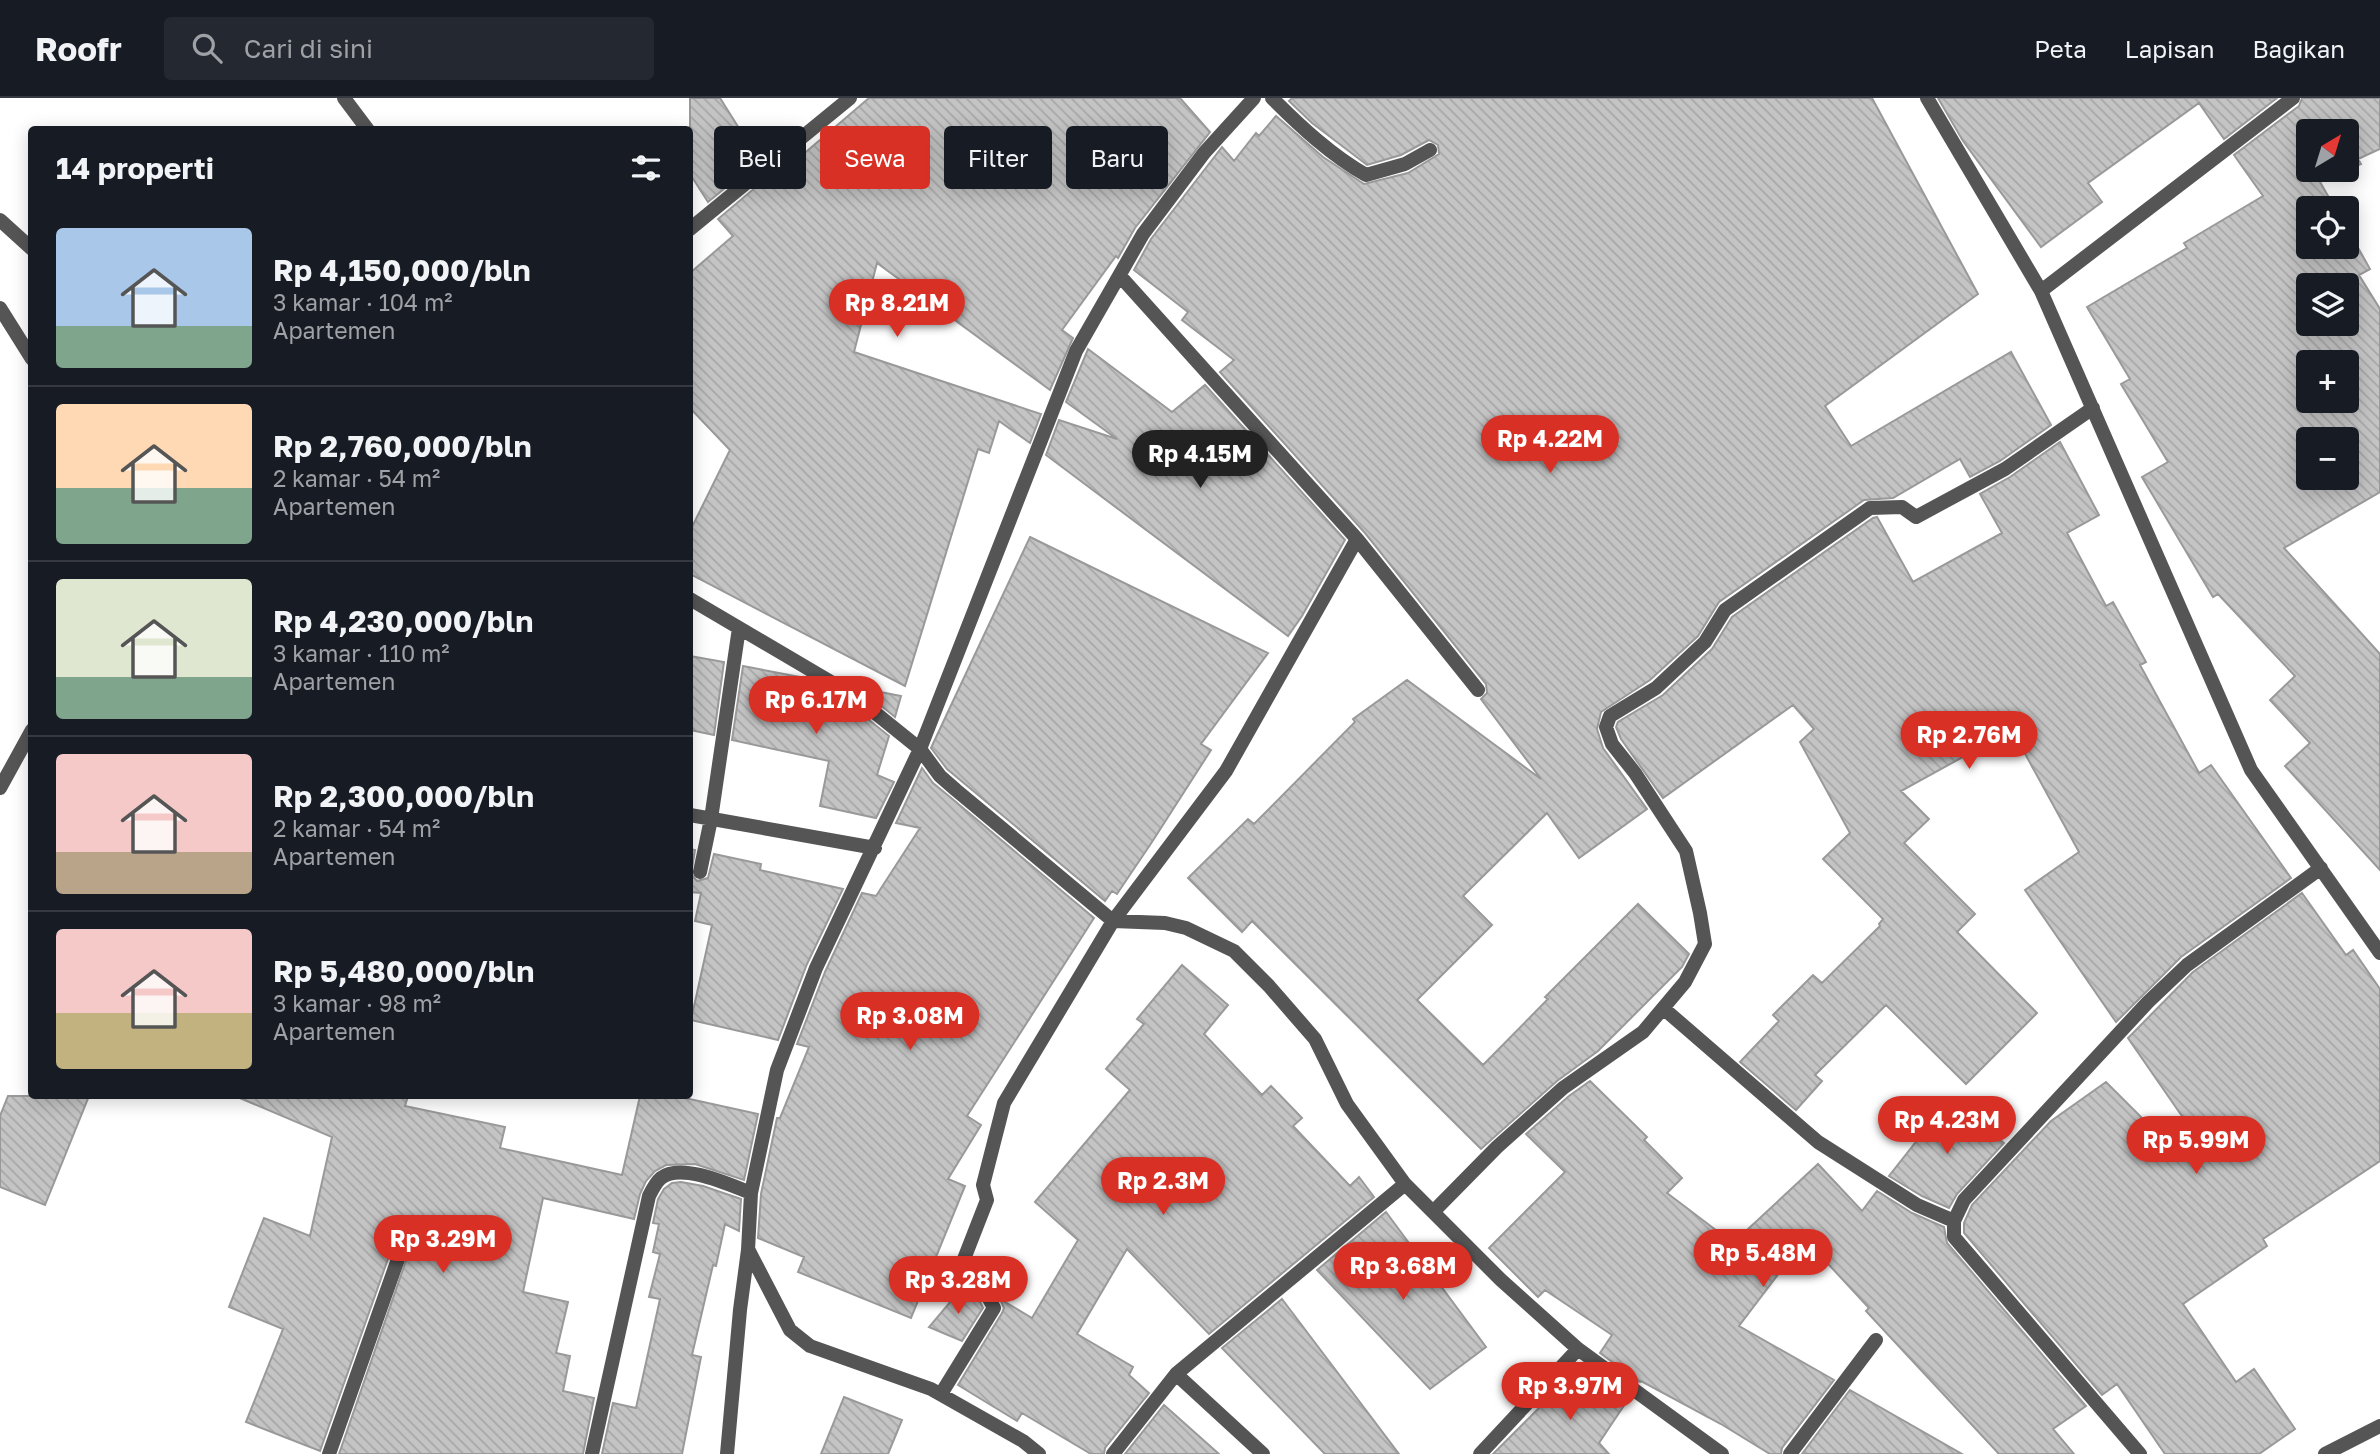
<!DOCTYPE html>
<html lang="id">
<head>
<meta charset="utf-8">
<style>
  body { margin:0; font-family:"Golos Text",sans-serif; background:#242831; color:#f1f3f6; height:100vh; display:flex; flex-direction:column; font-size:26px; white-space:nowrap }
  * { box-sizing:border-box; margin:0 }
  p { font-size:23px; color:#9ea1a6 }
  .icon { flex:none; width:38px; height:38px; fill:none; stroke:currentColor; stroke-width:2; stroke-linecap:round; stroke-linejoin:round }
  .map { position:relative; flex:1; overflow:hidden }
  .side { position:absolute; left:28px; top:28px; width:665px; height:973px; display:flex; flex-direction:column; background:#171b24; border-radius:7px; box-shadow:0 4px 18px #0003 }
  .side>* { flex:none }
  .guide { position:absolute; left:714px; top:28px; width:665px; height:63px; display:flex; gap:14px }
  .needle { width:46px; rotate:38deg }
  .controls { position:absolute; left:2296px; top:21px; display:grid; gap:14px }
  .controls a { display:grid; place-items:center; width:63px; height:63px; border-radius:7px; background:#171b24; box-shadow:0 4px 18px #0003; font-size:35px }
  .price { position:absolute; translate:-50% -60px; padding:0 16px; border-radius:24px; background:#d93025; color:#fff; font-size:23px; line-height:46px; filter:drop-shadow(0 2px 4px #0008) }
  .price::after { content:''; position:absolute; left:50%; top:42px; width:21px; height:16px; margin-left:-10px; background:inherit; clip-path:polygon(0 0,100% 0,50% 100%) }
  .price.active { background:#222; color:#fff }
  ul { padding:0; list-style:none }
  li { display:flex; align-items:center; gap:21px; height:175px; padding:0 28px }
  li+li { border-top:2px solid #363941 }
  li span { display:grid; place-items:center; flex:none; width:196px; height:140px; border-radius:7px; color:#555 }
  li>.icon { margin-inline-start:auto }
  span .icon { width:84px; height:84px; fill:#fffc; stroke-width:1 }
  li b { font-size:30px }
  h2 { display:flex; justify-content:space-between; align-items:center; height:84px; padding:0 28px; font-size:30px }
  .tag { padding:0 24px; border-radius:7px; background:#171b24; box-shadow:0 4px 18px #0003; font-size:24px; line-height:63px }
  .tag.active { background:#d93025; color:#fff }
  header { display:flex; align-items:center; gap:42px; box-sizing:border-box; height:98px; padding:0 35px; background:#171b24; border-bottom:2px solid #363941 }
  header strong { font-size:33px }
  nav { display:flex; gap:38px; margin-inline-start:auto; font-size:24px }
  .search { width:490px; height:63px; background:#242831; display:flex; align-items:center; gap:18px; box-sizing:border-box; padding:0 24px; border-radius:7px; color:#9ea1a6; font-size:26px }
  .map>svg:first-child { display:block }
</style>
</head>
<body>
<header>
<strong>Roofr</strong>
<div class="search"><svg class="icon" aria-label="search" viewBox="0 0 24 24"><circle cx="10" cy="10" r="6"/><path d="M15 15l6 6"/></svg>Cari di sini</div>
<nav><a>Peta</a><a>Lapisan</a><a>Bagikan</a></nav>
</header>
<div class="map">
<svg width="2380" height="1356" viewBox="0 0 2380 1356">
  <defs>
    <pattern id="building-back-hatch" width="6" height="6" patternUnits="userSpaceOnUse" patternTransform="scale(1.75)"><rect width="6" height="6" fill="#c4c4c4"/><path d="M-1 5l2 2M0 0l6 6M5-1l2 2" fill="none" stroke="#a7a7a7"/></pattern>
  </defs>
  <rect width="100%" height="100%" fill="#fff"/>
  <!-- building -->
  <path fill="url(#building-back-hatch)" stroke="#999" stroke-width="2" fill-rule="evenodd" d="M690,0H720L759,62L708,104L690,76Z
    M869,0H1180L1210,34L1135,130L1118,160L1116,158L1062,232L1073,240L1050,292L877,165L854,254L1041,316L1030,345L999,323L989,355L978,351L905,588L690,476V433L730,352L690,310V175L733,138L718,121L769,78L772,83Z
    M1292,0H1872L1978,196L1825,308L1851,348L2011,254L2051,327L2000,363L1970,379L1960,361L1893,400L1864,402L1719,504L1698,538L1650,582L1601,614L1597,631L1603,650L1647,711L1579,760L1547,715L1463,798L1492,827L1417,902L1483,967L1548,901L1545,899L1638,806L1689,856L1682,869L1598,953L1557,983L1481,1051L1252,823L1242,834L1188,780L1248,721L1254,726L1355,624L1353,621L1407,582L1541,681L1481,601L1487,595L1486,586L1365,435L1220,274L1234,262L1182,222L1188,214L1134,172L1151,141L1222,49L1234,63L1256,35L1259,38L1276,18L1323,59L1364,86L1408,75L1439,56L1438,47L1429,42L1401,57L1367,67L1312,25L1289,3Z
    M1938,0H2277L2224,41L2199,5L2088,85L2102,104L2041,149L1963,43Z
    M2302,0H2380V51L2358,61L2361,66L2320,84L2335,110H2308V149H2347V130L2370,171L2359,177L2380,211V394L2284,450L2380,556V772L2285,668L2310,645L2270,602L2295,578L2218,496L2213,499L2142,379L2168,364L2121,286L2130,281L2087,209L2187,150L2184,145L2263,98L2234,57L2299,8ZM2308,33H2347V72H2308ZM2308,187H2347V226H2308ZM2308,264H2347V303H2308ZM2308,341H2347V380H2308Z
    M1088,251L1172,314L1205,287L1345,442L1302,518L1288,538L1046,357L1059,322L1117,341L1066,304Z
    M2060,344L2099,417L2067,435L2106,508L2113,504L2146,564L2140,567L2199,675L2211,667L2291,780L2181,859L2116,924L2025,792L2079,754L2012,632L1901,693L1929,721L1904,745L1975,816L1957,834L2037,915L1966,986L1886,907L1815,977L1822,983L1796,1012L1740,964L1779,923L1773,917L1813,877L1822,885L1880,828L1879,826L1883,821L1823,761L1850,735L1800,644L1814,631L1793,607L1663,700L1621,641L1616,629L1618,624L1663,597L1712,551L1732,519L1873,420L1877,419L1913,484L2002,435L1980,396L2010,379Z
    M1030,439L1268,555L1201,646L1211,652L1152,744L1117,796L1112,793L1105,803L947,671L931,650Z
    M690,558L724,564L714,637L690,632Z
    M743,568L805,580L848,605L889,638L877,677L894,684L876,720L820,708L829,663L732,642Z
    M860,590L901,598L895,619Z
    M922,670L933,685L950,699L1094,820L967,1018L981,1027L948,1081L965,1088L911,1220L798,1174L804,1159L758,1140L761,1096L777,1020H780L809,949L797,946L825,874L862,795L876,798L920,730L896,725Z
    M690,751L695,752L691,776L697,783L708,780L714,756L761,766L760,772L843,791L807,866L778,942L691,922L712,827L695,823L701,795L690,794Z
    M2302,795L2346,857L2353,852L2380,891V1063L2263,1141L2267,1148L2183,1206L2236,1284L2254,1271L2295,1331L2259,1356H2165L2117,1286L2102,1297L1964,1135V1125L1972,1107L2051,1023L2106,984L2164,1042L2186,1024L2128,940L2193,874Z
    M1182,867L1228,907L1204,936L1262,997L1271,988L1302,1020L1293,1028L1350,1088L1359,1079L1374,1099L1209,1236L1127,1151L1077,1236L1133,1269L1129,1277L1149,1295L1105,1350L1104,1356H1091L1022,1315L1017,1323L958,1287L1002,1215L1004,1210L1000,1201L1032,1220L1078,1142L1035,1104L1130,992L1106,971L1144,926L1137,921Z
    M1590,983L1647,1039L1644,1042L1682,1080L1667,1095L1733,1145L1818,1066L1862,1113L1877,1093L1912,1115L1944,1129L1947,1145L2086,1308L2053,1331L2074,1356H1999L1866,1213L1869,1210L1805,1141L1739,1228L1834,1282L1782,1350L1781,1356H1770L1721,1326L1641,1283L1640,1284L1600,1255L1612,1237L1545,1192L1538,1199L1489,1150L1565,1074L1526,1036L1569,998Z
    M8,998H89L45,1107L0,1089V1018Z
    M235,998H408L405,1008L505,1029L500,1050L622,1077L640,998H676L758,1016L744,1082L695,1066L666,1067L655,1073L646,1083L640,1096L634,1121L543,1100L523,1194L568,1204L556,1255L570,1258L563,1293L594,1300L583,1356H339L418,1128L416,1123L408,1121L400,1127L320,1353L246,1324L283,1231L229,1209L264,1120L310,1138L332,1039Z
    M1949,1002L2004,1045L1957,1096L1949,1110L1922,1098L1889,1078Z
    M681,1084L703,1088L741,1101L739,1133L725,1126L716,1168L713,1167L692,1257L701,1259L682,1356H602L613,1305L636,1310L660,1201L649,1199L660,1156L653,1154L659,1126L653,1125L658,1101L664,1091L672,1085Z
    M1386,1114L1486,1249L1430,1291L1317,1172Z
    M962,1190L969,1198L980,1204L983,1210L962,1243L929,1229Z
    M1282,1201L1399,1356H1325L1222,1250Z
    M1589,1271L1629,1300L1599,1345L1609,1356H1493L1553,1296L1564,1308Z
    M1850,1292L1962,1356H1802Z
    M844,1299L902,1322L888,1356H821Z
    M1164,1307L1219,1356H1125Z"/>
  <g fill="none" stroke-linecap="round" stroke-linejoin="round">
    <!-- street -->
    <path stroke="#555" stroke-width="14" d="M344,0L368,32
      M1272,0C1301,29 1331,57 1366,77L1405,66L1430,52
      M1927,0L2041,193L2251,672L2380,855
      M0,122L32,151
      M690,131L850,0
      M1120,178L1357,441L1478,592
      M2041,193L2293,0
      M0,210L32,261
      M690,501L853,597L920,651L940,678L956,692L1113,823L1165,825L1186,830L1234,853L1269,888L1315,941L1347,1006L1405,1086L1501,1182L1578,1251L1722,1356
      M0,690L32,632
      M690,717L875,750
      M700,774L711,721L739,530
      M1663,910L1818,1044L1917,1107L1954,1123
      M1433,1114L1497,1049L1563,990L1643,934L1685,884L1705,846L1700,815L1686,753L1635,675L1612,646L1606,629L1610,618L1656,590L1705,544L1725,512L1870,410L1902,409L1916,419L2005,371L2093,310
      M749,1153L790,1232L810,1248L931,1291L1023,1343L1039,1356
      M1176,1276L1263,1356
      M941,1296L994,1210L987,1197L974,1190L966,1177L964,1161L987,1102L983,1087L1004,1005L1113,823L1226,673L1357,441
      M329,1356L409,1130
      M592,1356L649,1098C652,1092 656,1084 661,1080C681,1064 730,1087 751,1095
      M727,1356L740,1212L748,1152L751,1095L777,972L816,870L920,651L1076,253L1143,136L1204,55L1254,0
      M1113,1356L1176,1276L1405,1086
      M1480,1356L1578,1251
      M1790,1356L1876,1242
      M2140,1356L1954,1139V1123L1964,1102L2148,904L2187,867L2321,770
      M2325,1356L2380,1328"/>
  </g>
</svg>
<div class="controls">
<a><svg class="needle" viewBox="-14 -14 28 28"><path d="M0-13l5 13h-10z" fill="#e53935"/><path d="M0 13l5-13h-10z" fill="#9ea1a6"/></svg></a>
<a><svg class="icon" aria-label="locate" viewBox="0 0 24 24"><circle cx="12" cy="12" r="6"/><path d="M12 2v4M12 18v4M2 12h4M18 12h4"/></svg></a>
<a><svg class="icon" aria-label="layers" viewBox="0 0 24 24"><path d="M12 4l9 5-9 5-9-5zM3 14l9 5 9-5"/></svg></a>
<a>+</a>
<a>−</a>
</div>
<b class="price" style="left:897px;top:241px">Rp 8.21M</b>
<b class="price" style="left:1550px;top:377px">Rp 4.22M</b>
<b class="price active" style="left:1200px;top:392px">Rp 4.15M</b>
<b class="price" style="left:816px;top:638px">Rp 6.17M</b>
<b class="price" style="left:1969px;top:673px">Rp 2.76M</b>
<b class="price" style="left:910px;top:954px">Rp 3.08M</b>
<b class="price" style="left:1947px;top:1058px">Rp 4.23M</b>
<b class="price" style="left:2196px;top:1078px">Rp 5.99M</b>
<b class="price" style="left:1163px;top:1119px">Rp 2.3M</b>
<b class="price" style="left:443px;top:1177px">Rp 3.29M</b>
<b class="price" style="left:1763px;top:1191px">Rp 5.48M</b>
<b class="price" style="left:1403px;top:1204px">Rp 3.68M</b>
<b class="price" style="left:958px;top:1218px">Rp 3.28M</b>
<b class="price" style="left:1570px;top:1324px">Rp 3.97M</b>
<div class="guide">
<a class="tag">Beli</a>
<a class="tag active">Sewa</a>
<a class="tag">Filter</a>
<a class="tag">Baru</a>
</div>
<section class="side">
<h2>14 properti<svg class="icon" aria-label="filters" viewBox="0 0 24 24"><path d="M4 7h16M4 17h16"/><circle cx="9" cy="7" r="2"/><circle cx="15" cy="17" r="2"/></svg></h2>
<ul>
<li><span style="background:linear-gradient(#a9c7e8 70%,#7fa58c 0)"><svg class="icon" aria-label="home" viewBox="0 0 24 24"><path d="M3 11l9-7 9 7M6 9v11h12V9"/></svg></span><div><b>Rp 4,150,000/bln</b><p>3 kamar · 104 m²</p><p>Apartemen</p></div></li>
<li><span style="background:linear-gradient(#ffd9b3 60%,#7fa58c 0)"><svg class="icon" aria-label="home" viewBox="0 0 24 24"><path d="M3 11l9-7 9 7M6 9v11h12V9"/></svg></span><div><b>Rp 2,760,000/bln</b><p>2 kamar · 54 m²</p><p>Apartemen</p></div></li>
<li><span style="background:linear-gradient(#dfe7d0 70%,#7fa58c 0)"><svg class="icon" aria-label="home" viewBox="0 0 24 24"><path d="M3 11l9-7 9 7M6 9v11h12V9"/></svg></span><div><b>Rp 4,230,000/bln</b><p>3 kamar · 110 m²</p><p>Apartemen</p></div></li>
<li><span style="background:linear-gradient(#f6c9c9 70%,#b9a48a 0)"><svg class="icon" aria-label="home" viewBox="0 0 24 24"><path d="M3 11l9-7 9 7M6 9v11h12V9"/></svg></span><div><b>Rp 2,300,000/bln</b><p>2 kamar · 54 m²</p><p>Apartemen</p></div></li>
<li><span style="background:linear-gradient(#f6c9c9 60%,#c2b280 0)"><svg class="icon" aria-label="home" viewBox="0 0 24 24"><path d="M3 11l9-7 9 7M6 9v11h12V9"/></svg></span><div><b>Rp 5,480,000/bln</b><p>3 kamar · 98 m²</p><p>Apartemen</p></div></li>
</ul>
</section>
</div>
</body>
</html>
